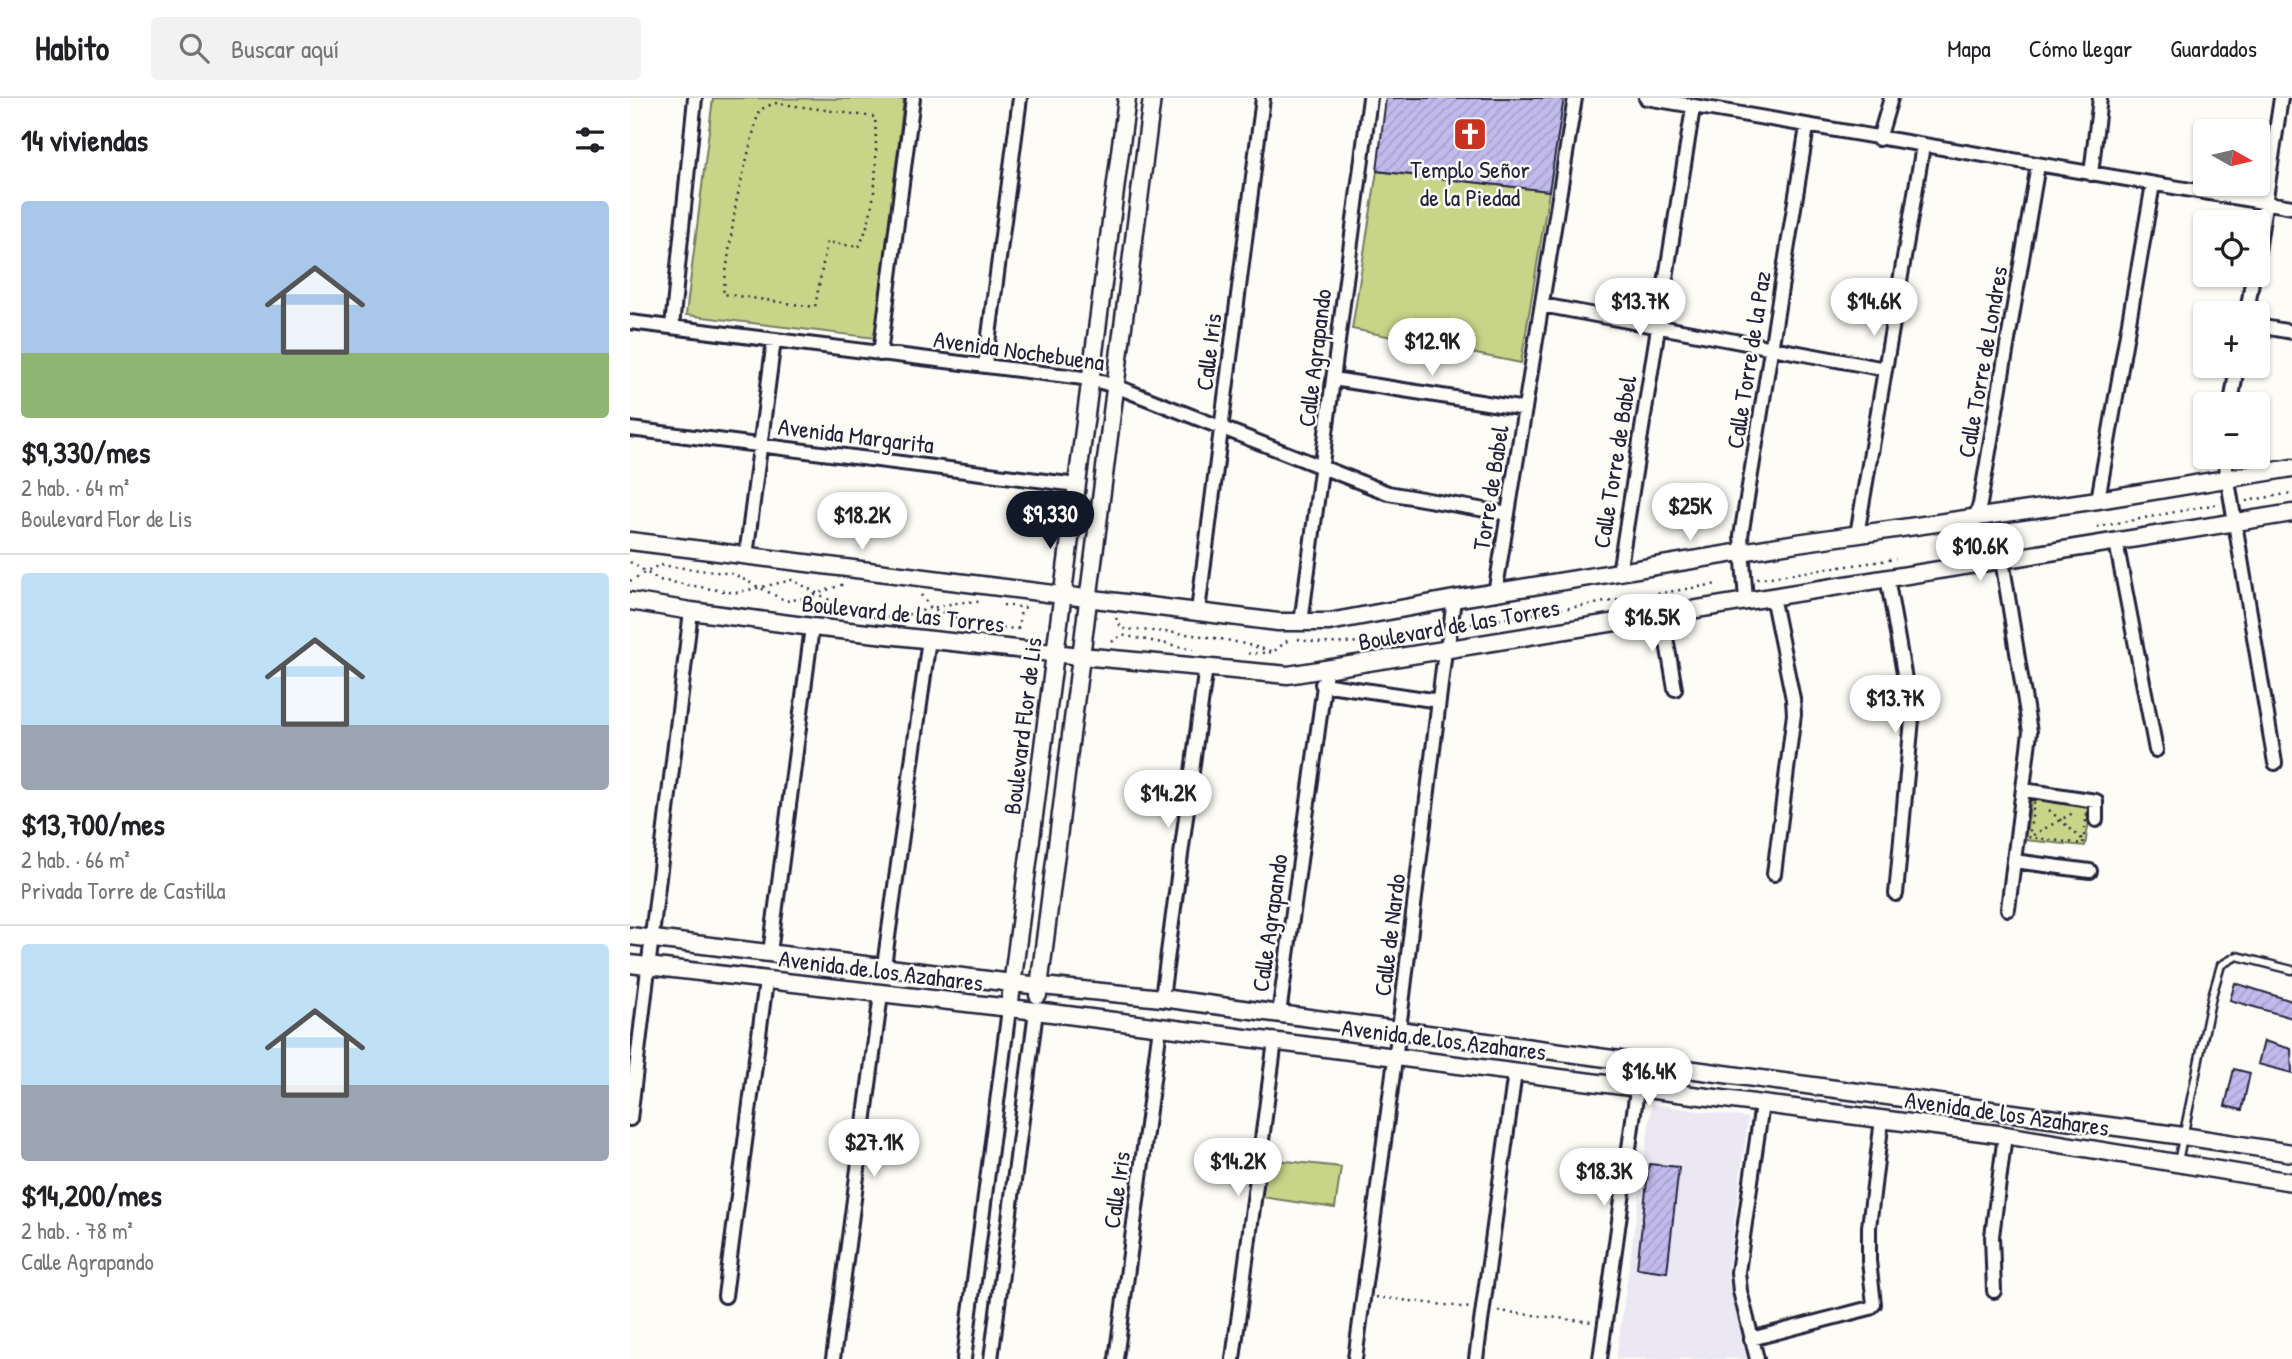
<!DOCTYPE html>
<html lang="es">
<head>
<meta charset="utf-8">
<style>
  body { margin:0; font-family:"Patrick Hand",sans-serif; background:#f2f2f2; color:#202124; height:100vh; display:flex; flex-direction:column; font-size:26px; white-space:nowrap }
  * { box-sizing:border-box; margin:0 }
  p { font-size:23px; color:#757577 }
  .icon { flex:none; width:38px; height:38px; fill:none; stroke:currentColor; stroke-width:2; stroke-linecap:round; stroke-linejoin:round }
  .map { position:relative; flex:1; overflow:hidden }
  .side { display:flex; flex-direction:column; background:#fff; width:630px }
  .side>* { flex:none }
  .needle { width:46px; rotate:98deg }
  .controls { position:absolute; left:1563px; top:21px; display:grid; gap:14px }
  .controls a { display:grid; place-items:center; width:77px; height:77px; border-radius:7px; background:#fff; box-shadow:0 2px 5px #0004; font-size:35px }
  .price { position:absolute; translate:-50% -60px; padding:0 16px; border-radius:24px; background:#fff; color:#222; font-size:23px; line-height:46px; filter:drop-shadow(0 2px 4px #0008) }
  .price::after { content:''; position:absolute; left:50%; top:42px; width:21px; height:16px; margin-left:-10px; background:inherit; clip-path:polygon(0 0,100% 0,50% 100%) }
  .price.on { background:#111827; color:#fff }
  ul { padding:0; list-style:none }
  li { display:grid; align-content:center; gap:14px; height:371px; padding:0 21px }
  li+li { border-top:2px solid #e0e0e0 }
  li span { display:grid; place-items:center; height:217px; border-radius:7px; color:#555 }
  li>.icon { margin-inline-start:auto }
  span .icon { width:126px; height:126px; fill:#fffc; stroke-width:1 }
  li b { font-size:30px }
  h2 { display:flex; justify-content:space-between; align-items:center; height:84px; padding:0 21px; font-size:30px }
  header { display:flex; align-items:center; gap:42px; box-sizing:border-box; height:98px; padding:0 35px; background:#fff; border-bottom:2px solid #e0e0e0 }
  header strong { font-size:33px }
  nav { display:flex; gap:38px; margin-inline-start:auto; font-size:24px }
  .search { width:490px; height:63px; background:#f2f2f2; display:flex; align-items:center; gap:18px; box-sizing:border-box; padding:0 24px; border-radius:7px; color:#757577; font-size:26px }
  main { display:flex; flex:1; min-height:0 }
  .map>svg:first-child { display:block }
</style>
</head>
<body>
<header>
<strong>Habito</strong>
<div class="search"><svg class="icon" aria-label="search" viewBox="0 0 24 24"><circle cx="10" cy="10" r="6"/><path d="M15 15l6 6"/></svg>Buscar aquí</div>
<nav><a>Mapa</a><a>Cómo llegar</a><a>Guardados</a></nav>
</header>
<main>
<section class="side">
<h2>14 viviendas<svg class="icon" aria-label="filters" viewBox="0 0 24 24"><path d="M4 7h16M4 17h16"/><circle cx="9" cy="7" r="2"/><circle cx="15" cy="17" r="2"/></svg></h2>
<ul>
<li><span style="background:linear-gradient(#a9c7e8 70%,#8fb573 0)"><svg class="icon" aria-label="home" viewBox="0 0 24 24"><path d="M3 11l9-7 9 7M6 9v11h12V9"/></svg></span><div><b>$9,330/mes</b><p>2 hab. · 64 m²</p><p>Boulevard Flor de Lis</p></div></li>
<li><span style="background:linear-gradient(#bfe0f5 70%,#9aa5b1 0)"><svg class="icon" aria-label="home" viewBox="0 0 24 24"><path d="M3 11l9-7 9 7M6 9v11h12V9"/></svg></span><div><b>$13,700/mes</b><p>2 hab. · 66 m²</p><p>Privada Torre de Castilla</p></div></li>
<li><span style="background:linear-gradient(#bfe0f5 65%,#9aa5b1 0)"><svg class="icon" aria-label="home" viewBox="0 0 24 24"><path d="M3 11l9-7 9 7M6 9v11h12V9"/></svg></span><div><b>$14,200/mes</b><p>2 hab. · 78 m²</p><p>Calle Agrapando</p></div></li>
</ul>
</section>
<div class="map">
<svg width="1662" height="1261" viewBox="0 0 1662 1261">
  <defs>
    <pattern id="building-hatch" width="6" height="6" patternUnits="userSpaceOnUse" patternTransform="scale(1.75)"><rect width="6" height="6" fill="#c1baec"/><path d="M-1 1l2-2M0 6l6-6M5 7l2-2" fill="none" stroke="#a6a0cb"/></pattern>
  </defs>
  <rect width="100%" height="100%" fill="#fdfcf7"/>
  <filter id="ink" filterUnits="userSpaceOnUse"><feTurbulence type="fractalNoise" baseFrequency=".0143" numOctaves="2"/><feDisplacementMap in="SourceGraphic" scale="14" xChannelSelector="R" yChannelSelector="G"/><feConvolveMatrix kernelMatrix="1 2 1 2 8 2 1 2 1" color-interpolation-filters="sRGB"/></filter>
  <g filter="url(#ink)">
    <!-- built -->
    <path fill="#ebe8f4" d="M1022,1006L1118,1020L1098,1172L1121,1261H986Z"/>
    <!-- green -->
    <path fill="#c8d588" stroke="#757c62" stroke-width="2" d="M83,0L274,1L245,240L56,217Z
      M747,73L919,93L891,265L722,231Z
      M1402,696L1462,704L1455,748L1395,742Z
      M637,1061L711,1069L705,1110L632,1099Z"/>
    <!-- building -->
    <path fill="url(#building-hatch)" stroke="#22223b" stroke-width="2" d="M756,0H934L919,93L747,73Z
      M1605,885L1662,903V920L1600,902Z
      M1634,943L1661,951L1662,975L1628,966Z
      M1604,971L1620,975L1612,1012L1595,1008Z
      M1019,1066L1049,1069L1037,1174L1007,1170Z"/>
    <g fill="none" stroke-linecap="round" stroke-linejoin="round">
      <!-- service casing -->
      <g stroke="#22223b" stroke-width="11">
        <path id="service" d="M1548,1064L1582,898L1591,867L1607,858L1662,872"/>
      </g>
      <!-- minor casing -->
      <g stroke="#22223b" stroke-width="18">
        <path id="minor" d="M1016,0L1662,109
          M1249,41L1261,0
          M1461,76L1470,0
          M1628,153L1651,0
          M912,207L1255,271
          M1617,215L1623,177
          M0,224L461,281L485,288L758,395L878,416
          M1628,228L1662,234
          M42,229L65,0
          M250,256L283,0
          M355,268L390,0
          M703,281L895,311
          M1601,306L1607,268
          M0,331L447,387
          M1594,359L1645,665
          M1468,402L1523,86
          M1227,437L1293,48
          M1486,444L1526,652
          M116,458L144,242
          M1372,462L1400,634L1378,811
          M1348,467L1342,429L1350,406L1408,67
          M989,475L1063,10
          M1257,479L1282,621L1266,796
          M865,496L945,0
          M1142,498L1163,601L1164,616L1144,776
          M1116,502L1111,438L1177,29
          M568,513L633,0
          M1032,516L1045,591
          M671,525L740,0
          M692,586L809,603
          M1394,692L1466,703V722
          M1384,763L1460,773
          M140,855L182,529
          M254,868L299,541
          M532,900L576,568
          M649,916L696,573
          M0,1021L61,513
          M1364,1193L1362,1138L1375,1037
          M95,1198L136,883
          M1121,1241L1240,1210L1244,1206L1239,1163V1129L1252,1021
          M203,1261L251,896
          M334,1261L379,911
          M361,1261L406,913
          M486,1261L530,929
          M603,1261L645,943
          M725,1261L769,931L815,553L819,540L824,501
          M846,1261L885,974
          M970,1261L1011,963
          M1127,1261L1110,1193L1108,1174L1132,1006"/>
      </g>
      <!-- tertiary casing -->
      <g stroke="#22223b" stroke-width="21">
        <path id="tertiary" d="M0,443L648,524H699L824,501L1167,445L1468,402L1662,370
          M0,503L61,513L182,529L451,558L658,577L1662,415
          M0,838L382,885L532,900L1553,1038L1662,1055
          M0,866L406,913L1375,1037L1662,1084
          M408,897L522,0
          M379,911L497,0"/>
      </g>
      <!-- path -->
      <path stroke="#22223b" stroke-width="2.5" stroke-dasharray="2 5" stroke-linecap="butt" d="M145,5L245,19C247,64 248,108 229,149L197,144L185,209L93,196L106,104L129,12Z
        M1616,403L1662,395
        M1467,429L1587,406
        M0,464L29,482L105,495L162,482C192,496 228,524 263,519C292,515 319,502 349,504
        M1127,481L1266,461
        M0,483L29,467L103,476L156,503L175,500L214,486
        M291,497L301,510L327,520L361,529L388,531L392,535
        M373,507L397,510
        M486,520L492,531C544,534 594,538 643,554L661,540
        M834,527L1087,486
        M388,531L391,511
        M668,541C707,552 762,539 803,533
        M482,544L491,537L563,551
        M618,556L643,554
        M1405,698L1458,706L1453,746L1399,739Z
        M1419,712L1453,742
        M1403,737L1443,715
        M746,1199L841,1210
        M868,1213L962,1224"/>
      <!-- service -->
      <use href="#service" stroke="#fdfcf7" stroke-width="6"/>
      <!-- minor -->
      <use href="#minor" stroke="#fdfcf7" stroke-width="12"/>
      <!-- tertiary -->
      <use href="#tertiary" stroke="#fdfcf7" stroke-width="16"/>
    </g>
  </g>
  <!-- icons -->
  <defs>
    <g id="church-square" transform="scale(1.75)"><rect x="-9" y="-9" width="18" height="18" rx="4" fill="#c8321e" stroke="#fdfcf7"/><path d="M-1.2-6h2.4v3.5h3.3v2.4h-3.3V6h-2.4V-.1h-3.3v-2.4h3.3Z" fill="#fff"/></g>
  </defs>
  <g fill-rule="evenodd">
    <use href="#church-square" x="840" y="36"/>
  </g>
  <g text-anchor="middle" stroke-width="5" stroke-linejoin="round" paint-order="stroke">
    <!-- poi labels -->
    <g font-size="24" fill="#22223b" stroke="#fdfcf7">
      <text x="840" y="80">Templo Señor<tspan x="840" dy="28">de la Piedad</tspan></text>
    </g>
    <!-- street labels -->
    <g font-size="24" fill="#22223b" stroke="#fdfcf7">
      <text transform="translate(389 253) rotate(8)" y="8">Avenida Nochebuena</text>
      <text transform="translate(579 254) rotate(-83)" y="8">Calle Iris</text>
      <text transform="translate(685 260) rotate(-83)" y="8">Calle Agrapando</text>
      <text transform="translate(1119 262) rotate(-81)" y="8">Calle Torre de la Paz</text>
      <text transform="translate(1353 264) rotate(-80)" y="8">Calle Torre de Londres</text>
      <text transform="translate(226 338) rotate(7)" y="8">Avenida Margarita</text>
      <text transform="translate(985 364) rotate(-81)" y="8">Calle Torre de Babel</text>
      <text transform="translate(861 390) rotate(-81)" y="8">Torre de Babel</text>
      <text transform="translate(273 516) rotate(6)" y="8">Boulevard de las Torres</text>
      <text transform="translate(829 527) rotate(-10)" y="8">Boulevard de las Torres</text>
      <text transform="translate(393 628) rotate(-83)" y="8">Boulevard Flor de Lis</text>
      <text transform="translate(640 825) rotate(-82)" y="8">Calle Agrapando</text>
      <text transform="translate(760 837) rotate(-83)" y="8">Calle de Nardo</text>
      <text transform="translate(251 873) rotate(7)" y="8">Avenida de los Azahares</text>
      <text transform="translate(814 942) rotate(7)" y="8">Avenida de los Azahares</text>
      <text transform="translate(1377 1016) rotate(8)" y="8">Avenida de los Azahares</text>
      <text transform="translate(487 1092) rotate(-82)" y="8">Calle Iris</text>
    </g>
  </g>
</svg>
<div class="controls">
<a><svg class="needle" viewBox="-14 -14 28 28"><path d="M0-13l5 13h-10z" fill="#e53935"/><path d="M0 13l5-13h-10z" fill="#757577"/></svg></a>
<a><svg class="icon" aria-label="locate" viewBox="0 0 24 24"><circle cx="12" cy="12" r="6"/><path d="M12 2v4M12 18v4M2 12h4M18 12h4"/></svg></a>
<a>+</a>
<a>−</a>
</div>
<b class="price" style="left:1010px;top:240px">$13.7K</b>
<b class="price" style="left:1244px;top:240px">$14.6K</b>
<b class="price" style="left:802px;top:280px">$12.9K</b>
<b class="price" style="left:1060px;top:445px">$25K</b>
<b class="price on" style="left:420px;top:453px">$9,330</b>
<b class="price" style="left:232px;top:454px">$18.2K</b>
<b class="price" style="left:1350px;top:485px">$10.6K</b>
<b class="price" style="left:1022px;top:556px">$16.5K</b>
<b class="price" style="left:1265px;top:637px">$13.7K</b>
<b class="price" style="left:538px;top:732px">$14.2K</b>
<b class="price" style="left:1019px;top:1010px">$16.4K</b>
<b class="price" style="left:244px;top:1081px">$27.1K</b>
<b class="price" style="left:608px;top:1100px">$14.2K</b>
<b class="price" style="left:974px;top:1110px">$18.3K</b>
</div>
</main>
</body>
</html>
